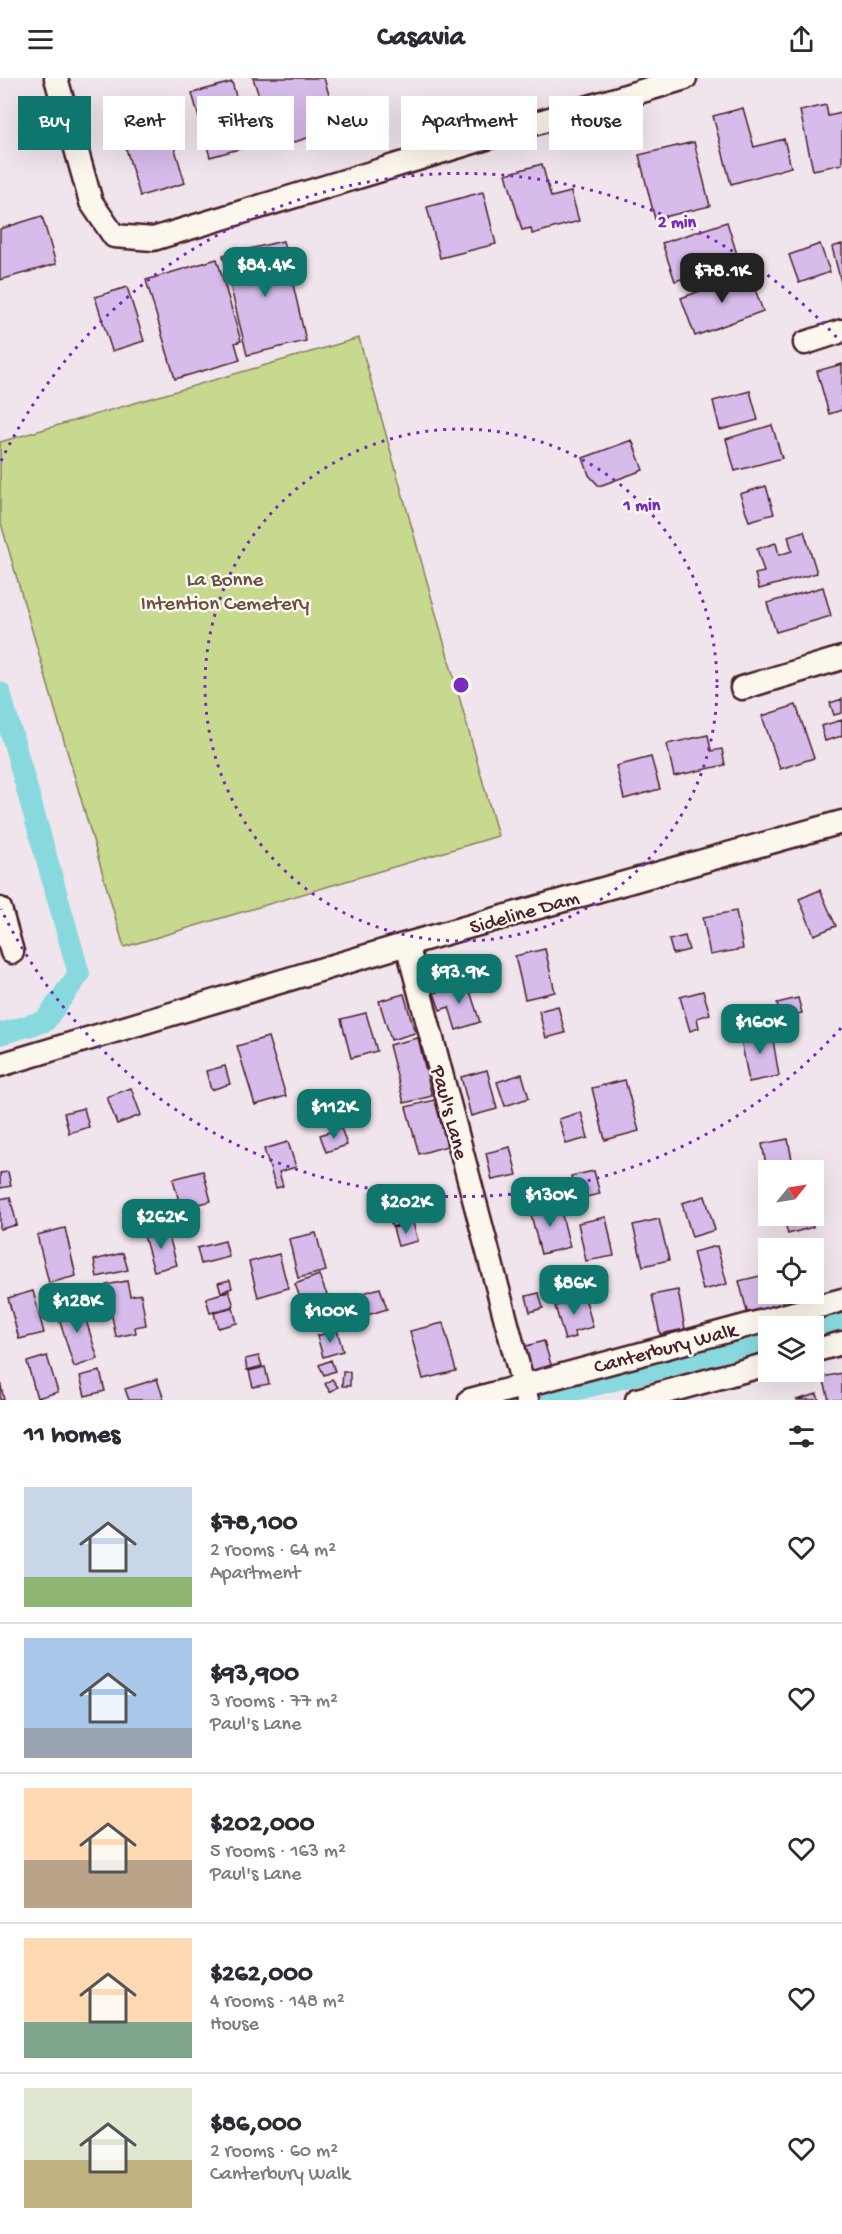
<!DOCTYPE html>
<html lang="en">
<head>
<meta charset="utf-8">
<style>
  body { margin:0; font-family:"Gochi Hand",sans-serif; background:#f7f7f7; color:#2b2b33; height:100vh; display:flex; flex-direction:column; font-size:22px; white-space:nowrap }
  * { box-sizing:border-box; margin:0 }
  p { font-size:20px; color:#7c7c81 }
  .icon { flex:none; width:33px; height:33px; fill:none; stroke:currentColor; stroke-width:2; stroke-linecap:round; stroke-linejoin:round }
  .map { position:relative; height:1322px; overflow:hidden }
  .sheet { display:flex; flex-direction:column; background:#fff; flex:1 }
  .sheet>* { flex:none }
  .top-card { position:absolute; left:18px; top:18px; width:807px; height:54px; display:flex; gap:12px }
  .needle { width:39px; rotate:60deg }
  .buttons { position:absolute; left:758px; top:1082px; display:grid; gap:12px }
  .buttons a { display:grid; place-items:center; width:66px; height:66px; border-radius:0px; background:#fff; box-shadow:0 6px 24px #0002; font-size:30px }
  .price { position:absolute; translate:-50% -51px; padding:0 14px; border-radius:12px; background:#0f766e; color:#fff; font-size:20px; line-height:39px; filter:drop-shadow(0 2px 3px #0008) }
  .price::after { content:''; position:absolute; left:50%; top:36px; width:18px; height:14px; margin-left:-9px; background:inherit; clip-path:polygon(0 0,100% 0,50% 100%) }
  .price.selected { background:#222; color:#fff }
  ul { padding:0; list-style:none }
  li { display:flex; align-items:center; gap:18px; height:150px; padding:0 24px }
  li+li { border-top:2px solid #e1e1e2 }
  li span { display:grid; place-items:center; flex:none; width:168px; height:120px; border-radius:0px; color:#555 }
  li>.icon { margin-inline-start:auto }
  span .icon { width:72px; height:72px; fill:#fffc; stroke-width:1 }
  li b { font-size:26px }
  h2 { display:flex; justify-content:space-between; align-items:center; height:72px; padding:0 24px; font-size:26px }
  .chip { padding:0 21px; border-radius:0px; background:#fff; box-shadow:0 6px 24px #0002; font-size:21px; line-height:54px }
  .chip.selected { background:#0f766e; color:#fff }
  header { display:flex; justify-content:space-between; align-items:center; height:78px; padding:0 24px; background:#fff; font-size:27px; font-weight:800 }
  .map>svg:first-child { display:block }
</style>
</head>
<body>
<header><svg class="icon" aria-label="menu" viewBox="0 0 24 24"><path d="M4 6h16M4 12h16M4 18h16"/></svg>Casavia<svg class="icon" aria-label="share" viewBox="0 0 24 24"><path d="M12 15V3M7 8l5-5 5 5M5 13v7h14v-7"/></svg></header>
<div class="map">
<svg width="842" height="1322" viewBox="0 0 842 1322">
  <rect width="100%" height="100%" fill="#f0e5ec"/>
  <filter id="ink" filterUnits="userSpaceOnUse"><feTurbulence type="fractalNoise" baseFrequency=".0167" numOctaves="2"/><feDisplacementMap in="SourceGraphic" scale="12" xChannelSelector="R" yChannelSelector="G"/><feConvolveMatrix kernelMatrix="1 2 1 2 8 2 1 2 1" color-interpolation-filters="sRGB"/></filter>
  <g filter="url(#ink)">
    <!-- green -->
    <path fill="#c6d98e" stroke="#887c5c" stroke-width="1.5" d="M359,260L498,758L124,869L0,442V364Z"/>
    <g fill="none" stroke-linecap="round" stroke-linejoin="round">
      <!-- canal -->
      <path stroke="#88d9de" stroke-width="22" d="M0,615L79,896L45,943L0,956
        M813,1250L842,1242
        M536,1322L768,1262"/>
    </g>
    <!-- building -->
    <path fill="#d7bceb" stroke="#4a1f2b" stroke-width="1.5" d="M253,0H324L339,50L288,66L283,49L289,48L281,21L262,27Z
      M232,4L250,68L210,79L192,15Z
      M826,27L828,38L842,35V86L813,92L800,33Z
      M743,30L754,69L784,61L791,89L731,106L713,38Z
      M165,37L185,105L140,118L120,50Z
      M694,64L710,128L655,141L639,77Z
      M542,86L551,119L571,114L579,143L532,156L531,150L522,152L506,96Z
      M483,114L496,166L440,180L427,129Z
      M42,138L56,186L0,202V151Z
      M727,144L739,183L675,203L662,165Z
      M283,163L306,263L247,277L223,177Z
      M820,166L830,194L799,205L789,177Z
      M842,166V208L832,169Z
      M217,181L241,263L235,265L240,282L175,301L146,202Z
      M749,195L763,233L695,258L681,220Z
      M127,209L144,263L112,273L95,219Z
      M842,286V332L829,336L817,293Z
      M750,313L758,342L720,352L713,323Z
      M772,347L782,380L735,393L726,361Z
      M632,362L643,392L599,408L589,397L583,380Z
      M766,408L774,436L749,443L740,416Z
      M804,453L817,495L759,511L755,496L764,494L757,471L776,465L779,477L792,473L788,458Z
      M823,509L831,538L776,554L767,525Z
      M842,621V635L834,637L830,625Z
      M796,627L814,680L780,691L762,638Z
      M842,642V658L825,663L821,648Z
      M708,657L711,673L722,671L725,687L674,698L667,666Z
      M651,679L660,711L624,721L616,688Z
      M820,812L836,848L814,857L799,821Z
      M736,833L743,871L710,877L703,839Z
      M685,858L689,872L673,876L669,862Z
      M545,871L555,914L525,921L515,878Z
      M467,904L480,944L456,952L449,929L440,932L434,915Z
      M703,913L710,936L697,940L699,950L690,953L680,919Z
      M404,916L415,955L391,962L379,923Z
      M798,920L802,935L781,940L777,925Z
      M558,928L565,955L546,960L539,933Z
      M366,935L377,973L351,980L341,941Z
      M771,950L779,998L749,1004L740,956Z
      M268,959L286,1018L255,1027L237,968Z
      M418,960L432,1018L404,1025L389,967Z
      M225,988L230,1006L211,1012L206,993Z
      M487,992L497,1031L471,1038L461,999Z
      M522,996L529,1020L505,1028L497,1004Z
      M625,1002L639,1053L605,1062L592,1010Z
      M131,1010L141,1037L117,1046L107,1019Z
      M435,1022L447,1068L419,1076L406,1029Z
      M84,1030L89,1049L69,1055L64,1035Z
      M581,1034L588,1060L566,1066L559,1041Z
      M341,1050L347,1067L326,1074L320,1057Z
      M788,1061L794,1092H768V1097L762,1066Z
      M288,1064L296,1089L279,1094L283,1108L276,1110L264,1071Z
      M510,1069L517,1097L492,1102L486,1075Z
      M203,1093L211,1123L181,1131L173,1101Z
      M594,1093L600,1116L576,1121L571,1098Z
      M8,1094L11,1108L0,1110V1095Z
      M557,1117L570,1169L541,1176L530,1133L552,1128L549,1119Z
      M705,1118L715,1152L692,1159L682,1125Z
      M10,1119L17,1147L0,1151V1121Z
      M408,1131L411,1143L392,1149L388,1137Z
      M783,1137H811L813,1149L788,1156Z
      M606,1139L614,1178L586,1183L578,1145Z
      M659,1141L669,1182L643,1188L633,1147Z
      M413,1145L418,1163L398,1168L393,1150Z
      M65,1150L76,1198L49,1205L37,1157Z
      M167,1151L177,1187L154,1193L144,1158Z
      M316,1155L326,1193L298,1200L289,1161Z
      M225,1163L229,1179L201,1186L197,1170Z
      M717,1168L727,1206L703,1212L693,1174Z
      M123,1175L128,1192L97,1199L94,1182Z
      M279,1176L288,1210L258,1219L249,1184Z
      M813,1184H815L822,1211L813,1214Z
      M768,1196V1215H780L784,1231L749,1241L739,1203Z
      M319,1197L335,1237L310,1247L295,1206Z
      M230,1202L232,1210L221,1214L218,1205Z
      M127,1203L130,1218L141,1216L146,1247L135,1249L136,1255L116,1259L106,1207Z
      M380,1210L387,1231L364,1238L357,1217Z
      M678,1212L685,1251L660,1256L652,1217Z
      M33,1213L44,1255L19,1261L8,1220Z
      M229,1213L234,1228L210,1235L206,1220Z
      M539,1215L543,1230L530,1234L526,1218Z
      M578,1215L580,1221L585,1219L593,1249L574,1254L576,1259L565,1262L555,1228L566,1225L564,1218Z
      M80,1223L98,1281L74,1289L56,1231Z
      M233,1230L237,1245L218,1250L214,1235Z
      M443,1245L456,1293L423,1301L410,1253Z
      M337,1252L343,1273L323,1279L317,1258Z
      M544,1263L552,1290L531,1296L523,1269Z
      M47,1278L58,1314L37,1320L27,1284Z
      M259,1278L262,1288L247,1292L245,1281Z
      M331,1282L335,1293L324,1297L319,1287Z
      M265,1289L269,1306L253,1309L249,1293Z
      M100,1293L105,1313L85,1318L80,1298Z
      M343,1294H350V1308H342Z
      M842,1295V1322H829L823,1299Z
      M157,1301L164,1322H129L125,1311Z
      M332,1301L338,1309L330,1314L325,1306Z
      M0,1303L4,1322H0Z
      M817,1316L819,1322H796Z"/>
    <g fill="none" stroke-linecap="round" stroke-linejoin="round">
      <!-- minor casing -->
      <g stroke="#4a1f2b" stroke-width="27">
        <path id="minor" d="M56,0L91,124L114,158L153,161L685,0
          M805,265L842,253
          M742,610L842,580
          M0,831L12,874
          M407,866L527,1322
          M0,987L407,866L842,744
          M813,1273L842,1265
          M470,1322L842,1222
          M637,1322L768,1286"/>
      </g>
      <!-- minor -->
      <use href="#minor" stroke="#fbf7ec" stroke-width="22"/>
    </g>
  </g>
  <!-- distance rings -->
  <g fill="none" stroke="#7b2cbf" stroke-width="3" stroke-dasharray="3 6">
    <circle cx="461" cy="607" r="256"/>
    <path d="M841 950A512 512 0 0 1 1 831M1 383A512 512 0 0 1 841 264"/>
  </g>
  <g text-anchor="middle" stroke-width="5" stroke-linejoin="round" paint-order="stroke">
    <!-- park labels -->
    <g font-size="21" fill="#694e44" stroke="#fbf7ec">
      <text x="225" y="507">La Bonne<tspan x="225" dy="24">Intention Cemetery</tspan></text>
    </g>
    <!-- street labels -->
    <g font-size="21" fill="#4a1f2b" stroke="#fbf7ec">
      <text transform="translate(524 833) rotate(-16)" y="7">Sideline Dam</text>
      <text transform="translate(451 1034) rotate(75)" y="7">Paul's Lane</text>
      <text transform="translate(665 1269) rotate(-15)" y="7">Canterbury Walk</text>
    </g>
  </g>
  <circle cx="461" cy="607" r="9" fill="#7b2cbf" stroke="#fbf7ec" stroke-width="3"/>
  <g font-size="18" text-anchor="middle" font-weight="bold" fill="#7b2cbf" stroke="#fbf7ec" stroke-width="5" stroke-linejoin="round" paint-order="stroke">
    <text x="677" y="149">2 min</text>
    <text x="642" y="432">1 min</text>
  </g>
</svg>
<div class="buttons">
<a><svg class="needle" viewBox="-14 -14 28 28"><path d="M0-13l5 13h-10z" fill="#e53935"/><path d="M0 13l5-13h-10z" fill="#7c7c81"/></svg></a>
<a><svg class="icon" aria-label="locate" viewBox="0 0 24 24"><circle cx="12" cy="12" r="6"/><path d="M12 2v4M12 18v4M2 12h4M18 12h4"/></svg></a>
<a><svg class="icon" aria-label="layers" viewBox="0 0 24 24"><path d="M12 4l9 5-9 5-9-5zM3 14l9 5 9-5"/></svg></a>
</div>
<b class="price" style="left:265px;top:220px">$84.4K</b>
<b class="price selected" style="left:722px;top:226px">$78.1K</b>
<b class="price" style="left:459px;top:927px">$93.9K</b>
<b class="price" style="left:760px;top:977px">$160K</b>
<b class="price" style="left:334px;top:1062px">$112K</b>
<b class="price" style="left:550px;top:1150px">$130K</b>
<b class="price" style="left:406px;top:1157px">$202K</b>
<b class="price" style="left:161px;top:1172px">$262K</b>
<b class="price" style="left:574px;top:1238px">$86K</b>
<b class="price" style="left:77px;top:1256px">$128K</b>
<b class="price" style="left:330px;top:1266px">$100K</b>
<div class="top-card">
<a class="chip selected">Buy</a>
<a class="chip">Rent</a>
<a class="chip">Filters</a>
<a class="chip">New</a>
<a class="chip">Apartment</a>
<a class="chip">House</a>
</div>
</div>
<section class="sheet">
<h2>11 homes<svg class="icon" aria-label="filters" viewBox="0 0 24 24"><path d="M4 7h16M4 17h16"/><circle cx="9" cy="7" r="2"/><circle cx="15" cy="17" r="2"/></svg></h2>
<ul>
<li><span style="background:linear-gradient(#c9d6e8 75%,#8fb573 0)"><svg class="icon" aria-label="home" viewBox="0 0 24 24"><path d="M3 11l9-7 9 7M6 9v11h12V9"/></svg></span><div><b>$78,100</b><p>2 rooms · 64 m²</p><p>Apartment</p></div><svg class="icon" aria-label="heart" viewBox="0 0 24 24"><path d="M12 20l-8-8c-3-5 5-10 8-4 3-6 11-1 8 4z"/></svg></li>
<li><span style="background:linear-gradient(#a9c7e8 75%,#9aa5b1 0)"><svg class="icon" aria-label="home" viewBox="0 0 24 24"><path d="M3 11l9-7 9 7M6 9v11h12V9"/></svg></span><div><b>$93,900</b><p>3 rooms · 77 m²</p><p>Paul's Lane</p></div><svg class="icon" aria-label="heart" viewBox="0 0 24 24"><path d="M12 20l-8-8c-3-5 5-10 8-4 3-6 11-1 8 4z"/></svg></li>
<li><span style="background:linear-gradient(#ffd9b3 60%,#b9a48a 0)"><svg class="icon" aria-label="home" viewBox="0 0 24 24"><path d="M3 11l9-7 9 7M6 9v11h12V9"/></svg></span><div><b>$202,000</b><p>5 rooms · 163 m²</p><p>Paul's Lane</p></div><svg class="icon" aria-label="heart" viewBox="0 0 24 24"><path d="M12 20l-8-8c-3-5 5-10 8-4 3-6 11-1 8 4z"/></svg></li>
<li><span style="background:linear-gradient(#ffd9b3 70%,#7fa58c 0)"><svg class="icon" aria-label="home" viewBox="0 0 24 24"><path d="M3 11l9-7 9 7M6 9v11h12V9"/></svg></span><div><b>$262,000</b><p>4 rooms · 148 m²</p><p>House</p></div><svg class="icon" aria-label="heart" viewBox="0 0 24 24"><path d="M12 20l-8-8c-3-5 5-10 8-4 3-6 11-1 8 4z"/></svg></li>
<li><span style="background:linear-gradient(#dfe7d0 60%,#c2b280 0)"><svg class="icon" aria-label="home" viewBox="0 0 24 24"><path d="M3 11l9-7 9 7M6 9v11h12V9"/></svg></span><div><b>$86,000</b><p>2 rooms · 60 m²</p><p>Canterbury Walk</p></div><svg class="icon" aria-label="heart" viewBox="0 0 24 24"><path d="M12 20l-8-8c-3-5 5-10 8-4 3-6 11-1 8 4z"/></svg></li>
</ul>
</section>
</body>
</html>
